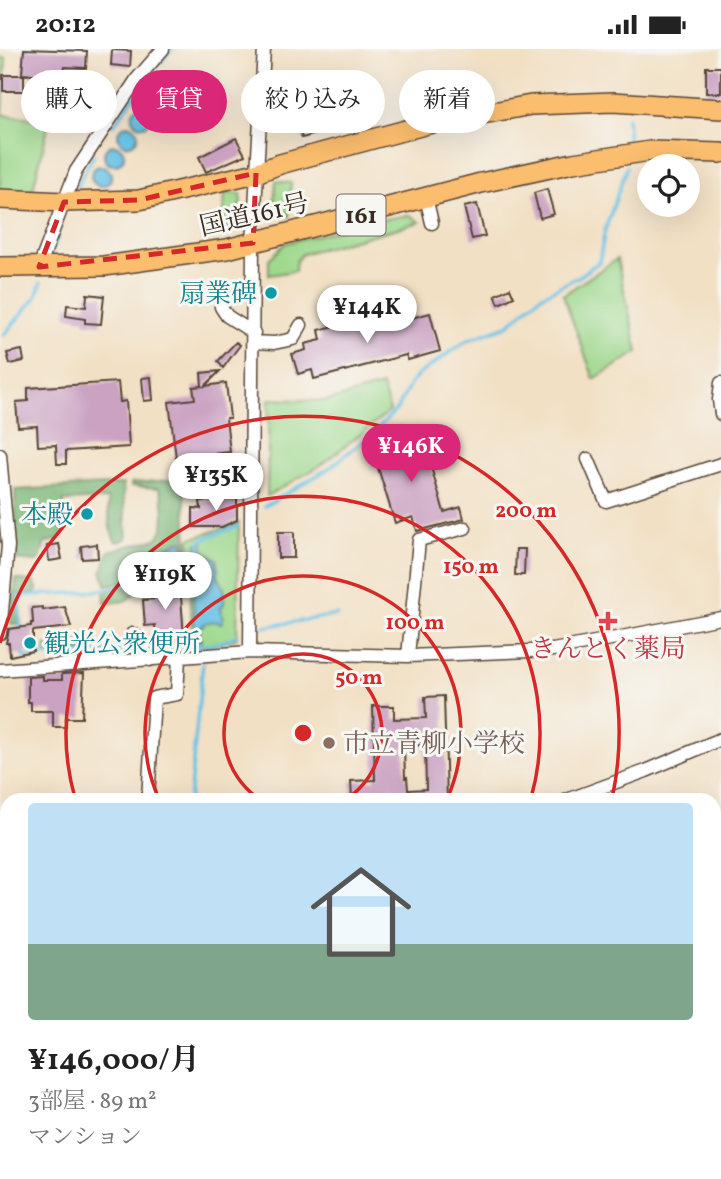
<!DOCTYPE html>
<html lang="ja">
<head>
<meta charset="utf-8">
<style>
  body { margin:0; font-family:Vollkorn,"Noto Serif JP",serif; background:#f2f2f2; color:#222; height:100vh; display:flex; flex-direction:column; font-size:26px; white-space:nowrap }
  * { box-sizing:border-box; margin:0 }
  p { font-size:23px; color:#767676 }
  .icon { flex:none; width:38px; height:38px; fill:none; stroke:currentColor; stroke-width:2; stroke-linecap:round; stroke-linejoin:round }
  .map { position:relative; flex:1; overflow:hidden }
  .drawer { position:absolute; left:0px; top:744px; width:721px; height:387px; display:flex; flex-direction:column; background:#fff; border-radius:21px 21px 0 0; box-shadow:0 7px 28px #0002 }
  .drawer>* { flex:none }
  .guide { position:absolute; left:21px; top:21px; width:679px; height:63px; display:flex; gap:14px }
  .fabs { position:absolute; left:637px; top:105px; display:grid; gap:14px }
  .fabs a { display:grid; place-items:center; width:63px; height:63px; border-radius:50%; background:#fff; box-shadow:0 7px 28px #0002; font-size:35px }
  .price { position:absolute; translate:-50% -60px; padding:0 16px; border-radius:24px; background:#fff; color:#222; font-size:23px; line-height:46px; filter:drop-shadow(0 2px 4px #0008) }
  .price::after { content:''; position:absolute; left:50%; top:42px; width:21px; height:16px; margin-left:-10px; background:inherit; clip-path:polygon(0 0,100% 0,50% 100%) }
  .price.current { background:#db2777; color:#fff }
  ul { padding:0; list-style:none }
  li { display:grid; align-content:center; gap:14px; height:371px; padding:0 28px }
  li span { display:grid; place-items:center; height:217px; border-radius:7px; color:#555 }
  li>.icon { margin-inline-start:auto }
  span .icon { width:126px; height:126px; fill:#fffc; stroke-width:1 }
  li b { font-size:30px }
  .chip { padding:0 24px; border-radius:32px; background:#fff; box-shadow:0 7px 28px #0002; font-size:24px; line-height:63px }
  .chip.current { background:#db2777; color:#fff }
  .status { display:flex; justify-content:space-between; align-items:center; height:49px; padding:0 35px; background:#fff; direction:ltr }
  .status svg { height:19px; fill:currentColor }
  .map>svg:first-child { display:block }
</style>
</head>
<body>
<div class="status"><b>20:12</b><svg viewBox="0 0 49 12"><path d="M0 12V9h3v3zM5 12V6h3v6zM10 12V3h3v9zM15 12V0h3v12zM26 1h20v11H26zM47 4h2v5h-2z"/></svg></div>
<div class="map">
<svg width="721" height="1130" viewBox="0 0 721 1130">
  <rect width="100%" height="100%" fill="#f6f6f2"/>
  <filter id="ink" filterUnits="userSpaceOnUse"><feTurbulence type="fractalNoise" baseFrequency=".0143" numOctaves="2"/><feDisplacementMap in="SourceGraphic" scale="14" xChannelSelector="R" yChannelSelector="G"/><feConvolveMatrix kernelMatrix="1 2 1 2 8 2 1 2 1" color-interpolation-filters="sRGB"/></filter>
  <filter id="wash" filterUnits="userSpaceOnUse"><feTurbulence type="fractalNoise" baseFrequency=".00686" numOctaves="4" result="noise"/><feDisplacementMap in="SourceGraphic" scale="28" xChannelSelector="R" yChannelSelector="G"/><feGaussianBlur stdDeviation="1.57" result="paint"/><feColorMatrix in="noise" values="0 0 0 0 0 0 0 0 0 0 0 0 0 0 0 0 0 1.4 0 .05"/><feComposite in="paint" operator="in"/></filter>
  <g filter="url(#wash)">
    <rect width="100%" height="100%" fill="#f2e0c4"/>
    <!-- green -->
    <path fill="#9ed88c" stroke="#6c8155" stroke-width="2" d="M0,9H6L3,66L25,68L49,74L32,144L0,142Z
      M276,132L291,134L289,168L273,167Z
      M225,144L241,145L239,179L223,178Z
      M410,166L420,173L302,205L296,212L295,222L269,226V210L286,194L377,171Z
      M617,210L638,303L594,330L563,246Z
      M382,337L390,362L318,418L267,447L269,350L326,352Z
      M239,474L237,589L217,596L192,598L189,490Z"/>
    <!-- forest -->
    <path fill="#7eb878" stroke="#5c714b" stroke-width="2" d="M184,430L188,522L151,531L139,528L151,516L184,510V493L179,491L140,515L128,532L106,536L102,522L109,502L156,490L163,480L164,463L162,446L159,439L131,437V434Z
      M123,435L127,489L120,493L115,492L110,479L108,450L64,452L62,486L57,491L45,494L40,510L36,513L17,511L15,441Z
      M16,530L34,533L37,539L36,544L18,545L19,575H11Z
      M136,530L146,533C126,550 135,553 105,554L104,541L128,538Z
      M90,593L92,601L45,605V597Z"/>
    <!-- water -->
    <path fill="#67c1e4" stroke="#517681" stroke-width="2" d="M148 49a10 10 0 1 1 20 0a10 10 0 1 1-20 0Z
      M132 67a10 10 0 1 1 20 0a10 10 0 1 1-20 0Z
      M118 86a10 10 0 1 1 20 0a10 10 0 1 1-20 0Z
      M104 106a10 10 0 1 1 20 0a10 10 0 1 1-20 0Z
      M91 127a10 10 0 1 1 20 0a10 10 0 1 1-20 0Z
      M179,492L184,493L183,509L150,516L138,528L139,526L134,523L147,510L169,499Z
      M203,493L204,503L217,510L218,527L224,540V555L221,558L223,572L221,574C211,571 206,572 199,580L201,592H195L193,531L197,519V494Z"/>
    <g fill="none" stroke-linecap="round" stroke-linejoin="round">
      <!-- stream -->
      <path stroke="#67c1e4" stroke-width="3.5" d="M627,68L629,97
        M114,76L152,23L172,0
        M76,139L94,106
        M49,212L58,186
        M4,286L36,248L41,234
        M265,457L328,420L373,384L397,360L411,334L419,325L468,291L507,277L541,247L580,227L599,213L605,181L627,118
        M200,498L201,491L238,477
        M263,578L337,566
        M21,583L19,547C52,544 90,546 123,536C131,534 134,528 139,522
        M155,599L217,595L236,587
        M23,601L24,608L137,600
        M189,751L203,613
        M0,815L7,814
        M0,827L7,857
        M0,1088L7,1069"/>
    </g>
    <g id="blocks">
      <!-- building -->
      <path fill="#cba2c2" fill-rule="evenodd" d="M24,0L87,2L86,19L65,18L59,39L46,35L49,27L22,25Z
        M112,1L131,2L130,18L111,16Z
        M706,18H721V44H706Z
        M3,26H24V42H3Z
        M105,39L115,47L100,70L96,66L93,71L85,65Z
        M334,59L340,78L302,89L296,71Z
        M236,89L245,106L206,123L199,108Z
        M547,140L554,165L540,169L534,144Z
        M477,155L485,187L472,190L464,158Z
        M510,239L514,248L499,255L495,246Z
        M87,245L104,247L101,275L85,274V270L66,267L67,256L86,258Z
        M430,264L440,302L408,311L406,306L314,330L312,321L298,325L292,305L306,301L305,295L321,291L319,281L381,265L383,273L392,271L393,274Z
        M236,293L240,296L223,319L218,312Z
        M22,301L24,312L10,315L7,304Z
        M220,322L205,337L226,334L230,369H226L230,403L176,409L169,353L195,350L193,338L202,337L201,324Z
        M151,328L153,351L144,352L142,329Z
        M118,333L120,353L126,352L129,398L66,402V415H57L56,396L38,397L37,377L18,378L16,353L28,352V339Z
        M402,376L412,409L427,404L444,463L461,458L464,470L417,482L413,468L395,474L371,396L391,390L388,380Z
        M226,450H237V471L222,478H193V459L201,460L200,452Z
        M278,483H294V509H278Z
        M59,495L62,510L49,512L47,497Z
        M97,495L98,509L82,510L81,497Z
        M516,500H525L524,526H515Z
        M180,534L184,589L156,591L155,576L145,577L143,551L153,550L152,536Z
        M43,558V561L65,558L71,578L33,582V602L10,607L9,594H6L9,580L31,577V574H33L32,559Z
        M84,624L82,669H66V678H53V662H31V653H28V628L43,627V631H62V625Z
        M444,647L447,751H352L351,732L375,731L373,657H394V670L426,669L425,648ZM425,696L426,740L408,741L407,728L405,729L404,697Z"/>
    </g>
  </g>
  <g filter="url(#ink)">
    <use href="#blocks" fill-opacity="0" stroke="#564537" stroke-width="2"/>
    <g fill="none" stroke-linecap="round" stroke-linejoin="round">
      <!-- minor casing -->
      <g stroke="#564537" stroke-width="15">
        <path id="minor" d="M426,148L432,174
          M39,218L76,122L137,30L163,0
          M221,258L227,267L254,284
          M253,293L274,294L293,290L301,276
          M721,334L719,351L721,365
          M0,406L8,497L0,584
          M588,410L606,452L721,415
          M132,585L139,589L150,611
          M250,603L253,194L264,0
          M408,607L419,491L465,479
          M0,621L250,603L408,607L553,601L721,569
          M148,751L154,649L177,645L179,609
          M567,751L646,722L721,690
          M0,991H7
          M719,1040L721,1045
          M493,1124V1130
          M169,1130L170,1124"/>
      </g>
      <!-- highway casing -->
      <g stroke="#564537" stroke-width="22">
        <path id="highway" d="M0,150L64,153L139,151L256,124L280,115L428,75L531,56L613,53L721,60
          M0,218L104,217L227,200L481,134L573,114L650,102L721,104"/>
      </g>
      <!-- minor -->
      <use href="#minor" stroke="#fff" stroke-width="12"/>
      <!-- highway -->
      <use href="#highway" stroke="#fbbd6e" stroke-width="19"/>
    </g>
  </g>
  <!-- marked area -->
  <path fill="none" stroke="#d62828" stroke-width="5" stroke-dasharray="14 9" stroke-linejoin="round" d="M256,124L253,194L39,218L64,153L139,151Z"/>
  <!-- distance rings -->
  <g fill="none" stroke="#d62828" stroke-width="3.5">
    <path d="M261 751A79 79 0 1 1 345 751"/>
    <path d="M159 750A158 158 0 1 1 447 750"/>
    <path d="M75 749A237 237 0 1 1 531 749"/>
    <path d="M6 792A316 316 0 0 1 0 774M0 594A316 316 0 0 1 612 750"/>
  </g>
  <!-- markers -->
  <g fill="#0f9aa8" stroke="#f6f6f2" stroke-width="2.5">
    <circle cx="271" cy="244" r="7"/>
    <circle cx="87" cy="465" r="7"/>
    <circle cx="30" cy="594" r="7"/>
  </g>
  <path fill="#e0444e" stroke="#f6f6f2" stroke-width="2.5" d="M604.5 561.5h7v7h7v7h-7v7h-7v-7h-7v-7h7z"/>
  <circle fill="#8d6e63" stroke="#f6f6f2" stroke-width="2.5" cx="329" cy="694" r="7"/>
  <g text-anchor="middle" stroke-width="6" stroke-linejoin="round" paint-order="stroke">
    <!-- shield labels -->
    <rect fill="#f6f6f2" stroke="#73675e" stroke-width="2" x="336.5" y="145.5" width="49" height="41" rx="5"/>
    <g font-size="24" font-weight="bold" fill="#3b2a1e">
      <text x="361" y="174">161</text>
    </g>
    <!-- street labels -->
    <g font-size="26" fill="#3b2a1e" stroke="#f6f6f2">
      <text transform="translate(254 165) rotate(-13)" y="9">国道161号</text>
    </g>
    <!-- culture labels -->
    <g font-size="26" fill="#0d838f" stroke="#f6f6f2" text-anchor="end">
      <text x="257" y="253">扇業碑</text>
      <text x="73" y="474">本殿</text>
      <text x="44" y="603" text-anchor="start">観光公衆便所</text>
    </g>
    <!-- health labels -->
    <g font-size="26" fill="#be3a42" stroke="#f6f6f2">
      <text x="608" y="608">きんとく薬局</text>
    </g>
    <!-- education labels -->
    <g font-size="26" fill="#785e54" stroke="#f6f6f2" text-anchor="start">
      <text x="343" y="703">市立青柳小学校</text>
    </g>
  </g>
  <circle cx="303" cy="684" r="10" fill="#d62828" stroke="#f6f6f2" stroke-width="3.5"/>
  <g font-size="21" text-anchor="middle" font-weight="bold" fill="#d62828" stroke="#f6f6f2" stroke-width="6" stroke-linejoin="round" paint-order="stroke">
    <text x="526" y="468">200 m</text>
    <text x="471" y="524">150 m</text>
    <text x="415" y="580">100 m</text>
    <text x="359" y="635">50 m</text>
  </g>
</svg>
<div class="fabs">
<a><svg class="icon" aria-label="locate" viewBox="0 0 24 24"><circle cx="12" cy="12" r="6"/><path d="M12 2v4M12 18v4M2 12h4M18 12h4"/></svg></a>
</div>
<b class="price" style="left:367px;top:296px">¥144K</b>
<b class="price current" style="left:411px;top:435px">¥146K</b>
<b class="price" style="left:216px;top:464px">¥135K</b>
<b class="price" style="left:165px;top:563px">¥119K</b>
<div class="guide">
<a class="chip">購入</a>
<a class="chip current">賃貸</a>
<a class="chip">絞り込み</a>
<a class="chip">新着</a>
</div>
<section class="drawer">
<ul>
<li><span style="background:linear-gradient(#bfe0f5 65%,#7fa58c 0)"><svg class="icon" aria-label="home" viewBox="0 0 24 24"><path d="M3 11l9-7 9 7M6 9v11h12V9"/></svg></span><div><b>¥146,000/月</b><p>3部屋 · 89 m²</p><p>マンション</p></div></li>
</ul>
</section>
</div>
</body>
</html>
